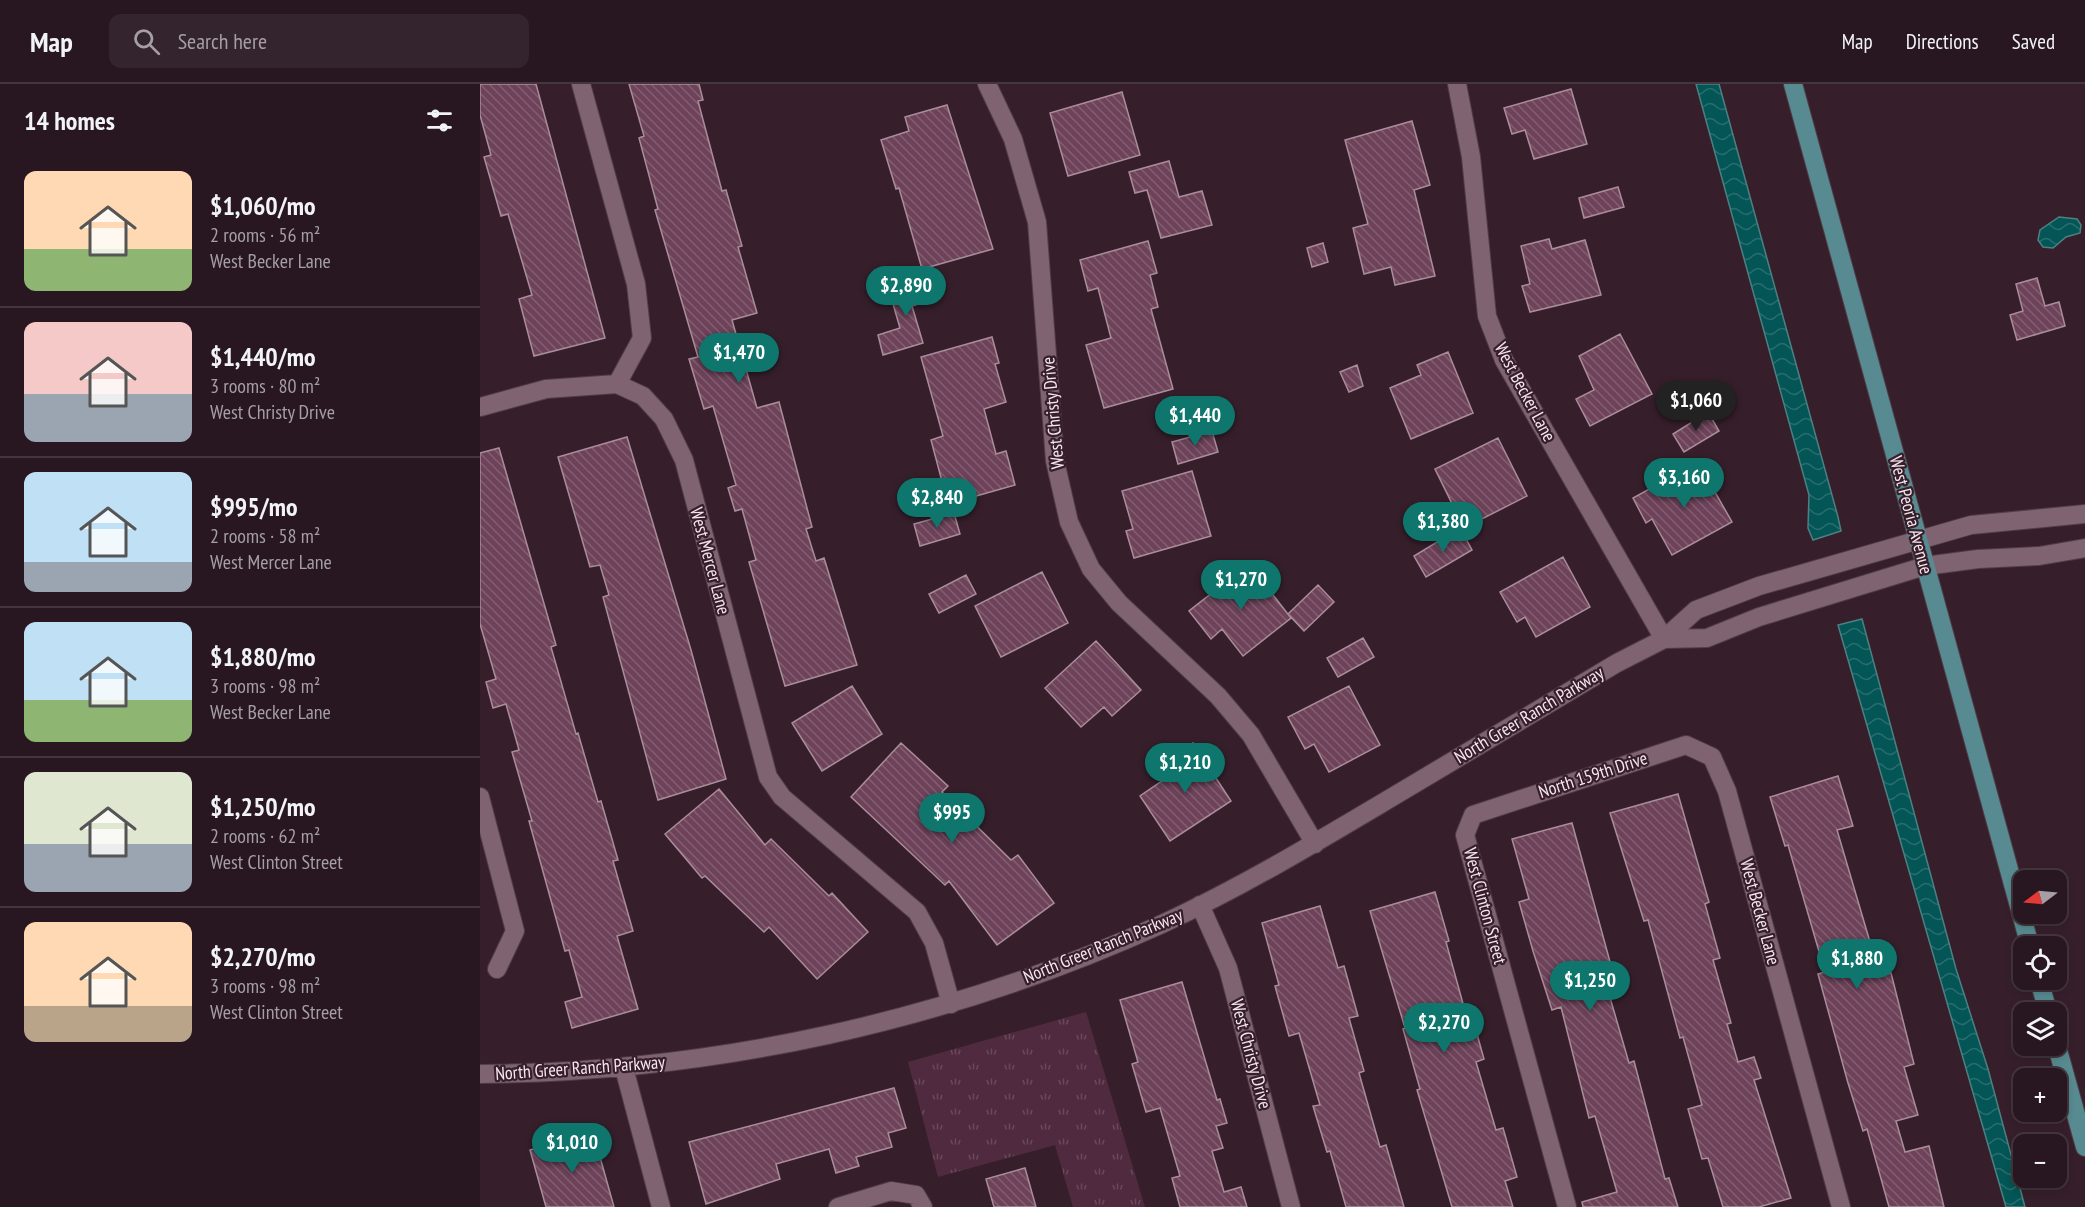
<!DOCTYPE html>
<html lang="en">
<head>
<meta charset="utf-8">
<style>
  body { margin:0; font-family:"PT Sans Narrow",sans-serif; background:#34242d; color:#f1f3f6; height:100vh; display:flex; flex-direction:column; font-size:22px; white-space:nowrap }
  * { box-sizing:border-box; margin:0 }
  p { font-size:20px; color:#a59fa5 }
  .icon { flex:none; width:33px; height:33px; fill:none; stroke:currentColor; stroke-width:2; stroke-linecap:round; stroke-linejoin:round }
  .map { position:relative; flex:1; overflow:hidden }
  .sheet { display:flex; flex-direction:column; background:#281720; width:480px }
  .sheet>* { flex:none }
  .needle { width:39px; rotate:254deg }
  .fabs { position:absolute; left:1533px; top:786px; display:grid; gap:12px }
  .fabs a { display:grid; place-items:center; width:54px; height:54px; border-radius:12px; background:#281720; box-shadow:0 3px 9px #0003,0 0 0 2px #44363e; font-size:30px }
  .price { position:absolute; translate:-50% -51px; padding:0 14px; border-radius:21px; background:#0f766e; color:#fff; font-size:20px; line-height:39px; filter:drop-shadow(0 2px 3px #0008) }
  .price::after { content:''; position:absolute; left:50%; top:36px; width:18px; height:14px; margin-left:-9px; background:inherit; clip-path:polygon(0 0,100% 0,50% 100%) }
  .price.selected { background:#222; color:#fff }
  ul { padding:0; list-style:none }
  li { display:flex; align-items:center; gap:18px; height:150px; padding:0 24px }
  li+li { border-top:2px solid #44363e }
  li span { display:grid; place-items:center; flex:none; width:168px; height:120px; border-radius:12px; color:#555 }
  li>.icon { margin-inline-start:auto }
  span .icon { width:72px; height:72px; fill:#fffc; stroke-width:1 }
  li b { font-size:26px }
  h2 { display:flex; justify-content:space-between; align-items:center; height:72px; padding:0 24px; font-size:26px }
  header { display:flex; align-items:center; gap:36px; box-sizing:border-box; height:84px; padding:0 30px; background:#281720; border-bottom:2px solid #44363e }
  header strong { font-size:28px }
  nav { display:flex; gap:33px; margin-inline-start:auto; font-size:21px }
  .search { width:420px; height:54px; background:#34242d; display:flex; align-items:center; gap:15px; box-sizing:border-box; padding:0 21px; border-radius:12px; color:#a59fa5; font-size:22px }
  main { display:flex; flex:1; min-height:0 }
  .map>svg:first-child { display:block }
</style>
</head>
<body>
<header>
<strong>Map</strong>
<div class="search"><svg class="icon" aria-label="search" viewBox="0 0 24 24"><circle cx="10" cy="10" r="6"/><path d="M15 15l6 6"/></svg>Search here</div>
<nav><a>Map</a><a>Directions</a><a>Saved</a></nav>
</header>
<main>
<section class="sheet">
<h2>14 homes<svg class="icon" aria-label="filters" viewBox="0 0 24 24"><path d="M4 7h16M4 17h16"/><circle cx="9" cy="7" r="2"/><circle cx="15" cy="17" r="2"/></svg></h2>
<ul>
<li><span style="background:linear-gradient(#ffd9b3 65%,#8fb573 0)"><svg class="icon" aria-label="home" viewBox="0 0 24 24"><path d="M3 11l9-7 9 7M6 9v11h12V9"/></svg></span><div><b>$1,060/mo</b><p>2 rooms · 56 m²</p><p>West Becker Lane</p></div></li>
<li><span style="background:linear-gradient(#f6c9c9 60%,#9aa5b1 0)"><svg class="icon" aria-label="home" viewBox="0 0 24 24"><path d="M3 11l9-7 9 7M6 9v11h12V9"/></svg></span><div><b>$1,440/mo</b><p>3 rooms · 80 m²</p><p>West Christy Drive</p></div></li>
<li><span style="background:linear-gradient(#bfe0f5 75%,#9aa5b1 0)"><svg class="icon" aria-label="home" viewBox="0 0 24 24"><path d="M3 11l9-7 9 7M6 9v11h12V9"/></svg></span><div><b>$995/mo</b><p>2 rooms · 58 m²</p><p>West Mercer Lane</p></div></li>
<li><span style="background:linear-gradient(#bfe0f5 65%,#8fb573 0)"><svg class="icon" aria-label="home" viewBox="0 0 24 24"><path d="M3 11l9-7 9 7M6 9v11h12V9"/></svg></span><div><b>$1,880/mo</b><p>3 rooms · 98 m²</p><p>West Becker Lane</p></div></li>
<li><span style="background:linear-gradient(#dfe7d0 60%,#9aa5b1 0)"><svg class="icon" aria-label="home" viewBox="0 0 24 24"><path d="M3 11l9-7 9 7M6 9v11h12V9"/></svg></span><div><b>$1,250/mo</b><p>2 rooms · 62 m²</p><p>West Clinton Street</p></div></li>
<li><span style="background:linear-gradient(#ffd9b3 70%,#b9a48a 0)"><svg class="icon" aria-label="home" viewBox="0 0 24 24"><path d="M3 11l9-7 9 7M6 9v11h12V9"/></svg></span><div><b>$2,270/mo</b><p>3 rooms · 98 m²</p><p>West Clinton Street</p></div></li>
</ul>
</section>
<div class="map">
<svg width="1605" height="1123" viewBox="0 0 1605 1123">
  <defs>
    <pattern id="park-tufts" width="24" height="20" patternUnits="userSpaceOnUse" patternTransform="scale(1.5)"><rect width="24" height="20" fill="#502a3f"/><path d="M3 7l-1-3M5 7V3M7 7l1-3M15 17l-1-3M17 17v-4M19 17l1-3" fill="none" stroke="#6a495b"/></pattern>
    <pattern id="water-waves" width="16" height="10" patternUnits="userSpaceOnUse" patternTransform="scale(1.5)"><rect width="16" height="10" fill="#045555"/><path d="M0 5q4-4 8 0t8 0" fill="none" stroke="#296d6e"/></pattern>
    <pattern id="building-back-hatch" width="6" height="6" patternUnits="userSpaceOnUse" patternTransform="scale(1.5)"><rect width="6" height="6" fill="#6e435a"/><path d="M-1 5l2 2M0 0l6 6M5-1l2 2" fill="none" stroke="#835e72"/></pattern>
  </defs>
  <rect width="100%" height="100%" fill="#361f2b"/>
  <!-- park -->
  <path fill="url(#park-tufts)" d="M606,928L665,1123H593L575,1061L458,1093L428,978Z"/>
  <!-- water -->
  <path fill="url(#water-waves)" stroke="#4d8083" stroke-width="1.5" d="M1216,0H1239L1358,433L1361,447L1333,456L1328,444L1329,411Z
    M1579,133L1597,135L1601,141L1600,149L1586,153L1573,164L1563,163L1558,156L1560,146Z
    M1382,535L1476,885L1508,985L1545,1123H1526L1358,541Z"/>
  <!-- building -->
  <path fill="url(#building-back-hatch)" stroke="#aa8d9b" stroke-width="1.5" d="M0,0H56L125,254L54,272L39,215L52,211L28,130L21,132L4,73L11,71L0,31Z
    M149,0H219L223,16L218,17L242,107L246,106L262,162L258,163L277,229L252,236L277,324L299,318L332,443L326,445L336,477L344,474L377,581L305,602L269,478L276,476L262,425L255,427L248,404L256,401L233,322L224,325L209,275L218,273L175,126L178,125L159,54L164,52Z
    M1091,5L1107,60L1054,75L1045,46L1032,50L1024,24Z
    M642,8L660,71L588,92L570,29Z
    M467,21L513,165L442,185L419,104L416,105L401,56L429,47L425,33Z
    M932,37L950,101L934,106L955,192L915,201L911,183L884,190L873,144L888,140L865,56Z
    M689,77L699,113L722,107L732,141L681,154L667,106L655,109L649,88Z
    M1138,103L1144,123L1104,134L1099,114Z
    M1069,155L1072,165L1105,156L1121,211L1050,228L1042,202L1050,200L1041,162Z
    M668,157L677,189L670,191L678,223L671,225L693,305L624,324L606,261L631,254L618,204L608,207L600,176Z
    M843,159L848,178L832,183L827,164Z
    M1557,194L1565,222L1579,218L1585,242L1537,256L1530,231L1543,227L1536,200Z
    M450,195L455,215L432,222L443,259L403,271L398,251L420,244L409,206Z
    M1140,250L1172,310L1110,342L1096,315L1114,306L1099,272Z
    M512,253L519,279L515,280L526,318L504,325L516,370L526,367L535,401L468,420L451,356L463,352L441,273Z
    M968,268L993,329L931,355L910,304L941,291L937,281Z
    M877,281L883,302L869,308L860,288Z
    M1228,328L1239,347L1204,368L1193,350Z
    M732,347L738,368L698,380L692,358Z
    M147,353L211,566L246,695L178,716L123,513L129,511L120,481L110,483L78,373Z
    M1018,354L1047,412L984,444L955,385Z
    M19,364L76,561L71,563L96,650L98,649L118,718L121,717L138,776L133,777L153,847L137,852L158,925L92,944L85,918L102,913L89,866L85,867L49,737H52L32,668L39,666L26,620L13,624L6,598L16,595L0,540V369Z
    M1218,378L1252,438L1192,471L1172,435L1166,439L1153,414Z
    M712,387L731,452L654,474L646,447L653,445L642,407Z
    M474,429L480,450L440,462L434,440Z
    M980,444L992,466L946,493L934,472Z
    M1083,473L1110,523L1056,553L1045,533L1037,538L1020,508Z
    M769,480L811,534L763,572L742,545L731,555L709,527Z
    M562,488L588,539L521,573L495,522Z
    M486,491L496,510L459,529L449,510Z
    M838,501L854,518L824,547L808,530Z
    M883,554L894,573L858,593L847,574Z
    M616,557L661,606L632,632L624,623L601,643L565,604Z
    M372,602L402,650L342,687L312,639Z
    M869,602L900,661L849,688L834,660L825,665L808,633Z
    M421,659L468,702L462,708L531,776L538,771L574,819L517,861L469,797L465,801L371,713Z
    M713,659L751,717L690,757L660,712L689,692L681,681Z
    M1358,692L1373,742L1357,746L1400,892L1411,889L1434,980L1424,983L1438,1031L1416,1037L1425,1068L1449,1062L1464,1123H1409L1387,1045L1383,1047L1368,999L1338,890L1345,888L1308,761L1305,762L1290,713Z
    M239,705L285,761L291,755L349,812L352,809L388,848L337,895L289,843L284,848L225,792L222,794L185,750Z
    M1198,710L1229,818L1225,820L1240,874L1233,876L1251,939L1247,940L1258,978L1274,973L1281,994L1274,996L1311,1114L1279,1123H1243L1228,1074L1222,1075L1208,1025L1222,1021L1203,953L1200,954L1168,836L1164,837L1130,729Z
    M1092,739L1138,907L1129,910L1149,979L1154,977L1185,1095L1189,1094L1198,1123H1103L1102,1118L1137,1108L1115,1032L1109,1034L1081,923L1072,926L1053,867L1039,818L1049,815L1032,755Z
    M955,808L969,857L966,858L985,927L990,925L1004,975L996,978L1016,1046L1023,1044L1037,1093L1025,1097L1033,1123H972L937,1006L940,1005L923,945L925,944L890,827Z
    M840,822L858,884L864,882L878,932L869,934L884,987L879,989L900,1063L906,1061L924,1123H866L850,1067L847,1068L833,1022L840,1021L819,949L809,952L795,902L799,901L782,839Z
    M702,898L737,1016L740,1015L747,1039L736,1042L743,1064L732,1067L744,1108L761,1103L767,1123H700L692,1094L700,1092L680,1024L666,1028L652,980L658,978L640,916Z
    M414,1004L426,1044L408,1049L412,1063L376,1073L379,1082L356,1089L349,1065L296,1080L300,1095L226,1120L209,1058Z
    M113,1048L134,1123H66L50,1066Z
    M545,1084L556,1123H514L506,1095Z"/>
  <g fill="none" stroke-linecap="round" stroke-linejoin="round">
    <!-- minor casing -->
    <g stroke="#503d48" stroke-width="20">
      <path id="minor" d="M101,0L156,200L162,254L137,300
        M507,0L533,55L557,138L575,377L589,438L611,485L639,519L738,612L771,651L835,760
        M977,0L991,73L1007,232L1024,276L1184,555
        M0,323L66,305L137,300L163,312L184,335L204,376L288,693L302,713L437,828L454,859L471,920
        M1184,555L1227,554L1279,533L1445,482L1498,475L1559,472L1605,464
        M0,713L35,847L17,885
        M720,821L748,884L811,1123
        M144,984L181,1123
        M0,990C235,988 468,937 682,840C760,804 835,759 909,715C985,670 1061,624 1137,579L1184,555L1216,526L1279,502L1491,441L1605,430
        M358,1123L411,1107L436,1111L443,1123
        M1087,1123L985,751L993,731L1206,661L1232,673L1247,707L1361,1123"/>
    </g>
    <!-- major casing -->
    <g stroke="#503d48" stroke-width="20">
      <path id="major" d="M1313,0L1550,862
        M1559,896L1568,928
        M1576,959L1605,1063"/>
    </g>
    <!-- minor -->
    <use href="#minor" stroke="#7f6371" stroke-width="18"/>
    <!-- major -->
    <use href="#major" stroke="#578b91" stroke-width="18"/>
  </g>
  <g text-anchor="middle" stroke-width="4.5" stroke-linejoin="round" paint-order="stroke">
    <!-- street labels -->
    <g font-size="18" fill="#f6e6ee" stroke="#361f2b">
      <text transform="translate(1045 308) rotate(62)" y="6">West Becker Lane</text>
      <text transform="translate(573 329) rotate(-95)" y="6">West Christy Drive</text>
      <text transform="translate(1431 431) rotate(75)" y="6">West Peoria Avenue</text>
      <text transform="translate(230 477) rotate(75)" y="6">West Mercer Lane</text>
      <text transform="translate(1049 631) rotate(-31)" y="6">North Greer Ranch Parkway</text>
      <text transform="translate(1113 691) rotate(-18)" y="6">North 159th Drive</text>
      <text transform="translate(1005 822) rotate(75)" y="6">West Clinton Street</text>
      <text transform="translate(1280 828) rotate(75)" y="6">West Becker Lane</text>
      <text transform="translate(623 862) rotate(-22)" y="6">North Greer Ranch Parkway</text>
      <text transform="translate(771 970) rotate(75)" y="6">West Christy Drive</text>
      <text transform="translate(100 984) rotate(-4)" y="6">North Greer Ranch Parkway</text>
    </g>
  </g>
</svg>
<div class="fabs">
<a><svg class="needle" viewBox="-14 -14 28 28"><path d="M0-13l5 13h-10z" fill="#e53935"/><path d="M0 13l5-13h-10z" fill="#a59fa5"/></svg></a>
<a><svg class="icon" aria-label="locate" viewBox="0 0 24 24"><circle cx="12" cy="12" r="6"/><path d="M12 2v4M12 18v4M2 12h4M18 12h4"/></svg></a>
<a><svg class="icon" aria-label="layers" viewBox="0 0 24 24"><path d="M12 4l9 5-9 5-9-5zM3 14l9 5 9-5"/></svg></a>
<a>+</a>
<a>−</a>
</div>
<b class="price" style="left:426px;top:233px">$2,890</b>
<b class="price" style="left:259px;top:300px">$1,470</b>
<b class="price selected" style="left:1216px;top:348px">$1,060</b>
<b class="price" style="left:715px;top:363px">$1,440</b>
<b class="price" style="left:1204px;top:425px">$3,160</b>
<b class="price" style="left:457px;top:445px">$2,840</b>
<b class="price" style="left:963px;top:469px">$1,380</b>
<b class="price" style="left:761px;top:527px">$1,270</b>
<b class="price" style="left:705px;top:710px">$1,210</b>
<b class="price" style="left:472px;top:760px">$995</b>
<b class="price" style="left:1377px;top:906px">$1,880</b>
<b class="price" style="left:1110px;top:928px">$1,250</b>
<b class="price" style="left:964px;top:970px">$2,270</b>
<b class="price" style="left:92px;top:1090px">$1,010</b>
</div>
</main>
</body>
</html>
